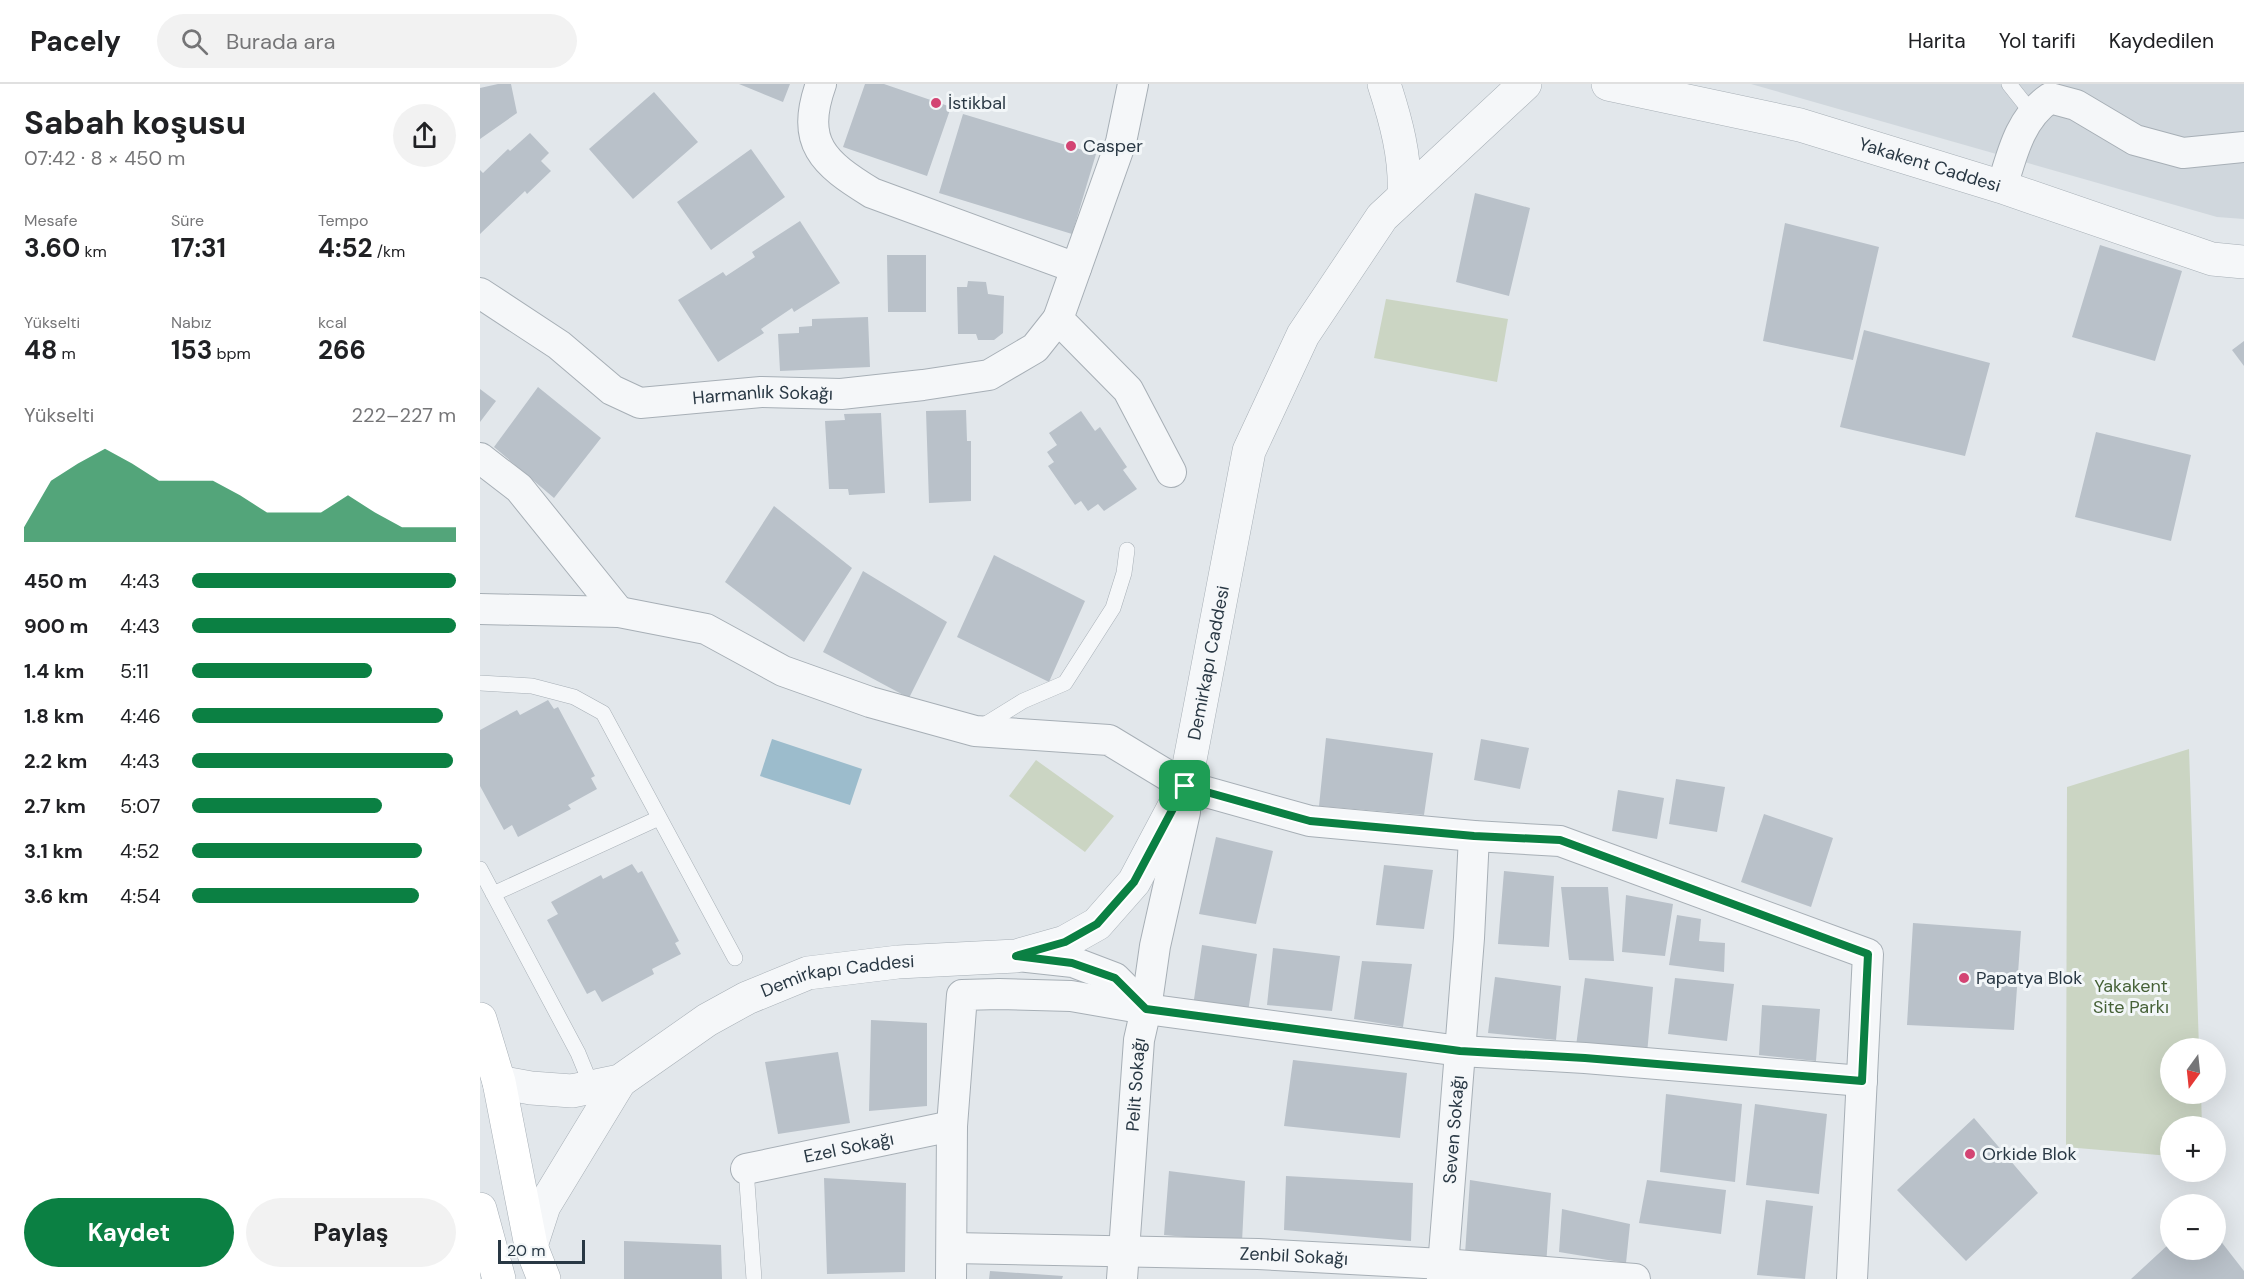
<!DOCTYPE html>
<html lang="tr">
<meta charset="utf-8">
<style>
:root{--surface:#fff;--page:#f2f2f2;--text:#202124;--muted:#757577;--line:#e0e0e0;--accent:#0b8043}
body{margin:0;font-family:"DM Sans",sans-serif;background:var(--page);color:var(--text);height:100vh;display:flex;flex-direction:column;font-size:22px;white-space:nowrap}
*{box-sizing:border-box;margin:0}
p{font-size:20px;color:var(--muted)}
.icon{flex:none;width:33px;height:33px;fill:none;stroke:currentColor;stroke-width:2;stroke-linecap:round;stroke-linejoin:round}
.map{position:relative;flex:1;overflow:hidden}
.side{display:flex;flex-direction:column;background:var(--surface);width:480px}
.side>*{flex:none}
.needle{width:39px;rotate:195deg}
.buttons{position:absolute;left:1680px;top:954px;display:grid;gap:12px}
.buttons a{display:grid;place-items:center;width:66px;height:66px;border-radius:50%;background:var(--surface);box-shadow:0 6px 24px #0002;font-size:30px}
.scale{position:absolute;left:18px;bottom:15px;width:87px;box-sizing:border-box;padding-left:6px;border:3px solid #293844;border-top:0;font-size:16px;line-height:21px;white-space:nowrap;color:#293844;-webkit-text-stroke:4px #f2f6f8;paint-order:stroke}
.pin{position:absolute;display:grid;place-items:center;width:51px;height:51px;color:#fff;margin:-26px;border-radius:12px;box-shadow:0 3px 9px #0006}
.round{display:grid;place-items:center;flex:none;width:63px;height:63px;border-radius:32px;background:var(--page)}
.head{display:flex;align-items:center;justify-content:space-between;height:102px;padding:0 24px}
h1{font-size:33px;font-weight:700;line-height:45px}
.stats{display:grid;grid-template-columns:repeat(3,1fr);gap:9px;height:102px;padding:6px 24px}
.stats div{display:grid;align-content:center}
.stats b{font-size:26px;font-weight:700}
.stats small{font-size:16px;font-weight:400}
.stats p{font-size:16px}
.chart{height:168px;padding:12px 24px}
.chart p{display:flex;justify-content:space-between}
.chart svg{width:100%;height:108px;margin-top:6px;fill:var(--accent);opacity:.7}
.action{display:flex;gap:12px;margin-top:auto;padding:12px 24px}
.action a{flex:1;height:69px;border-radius:36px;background:var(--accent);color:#fff;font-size:24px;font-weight:700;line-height:69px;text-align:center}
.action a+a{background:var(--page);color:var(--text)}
ul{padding:0 24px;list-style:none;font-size:20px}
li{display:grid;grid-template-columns:96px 72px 1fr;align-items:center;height:45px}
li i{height:15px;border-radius:8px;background:var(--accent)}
header{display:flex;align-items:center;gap:36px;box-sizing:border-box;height:84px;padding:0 30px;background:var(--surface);border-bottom:2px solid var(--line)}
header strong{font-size:28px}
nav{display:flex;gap:33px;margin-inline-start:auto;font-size:21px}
.search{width:420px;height:54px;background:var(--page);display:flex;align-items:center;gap:15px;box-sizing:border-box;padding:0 21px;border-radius:33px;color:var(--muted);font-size:22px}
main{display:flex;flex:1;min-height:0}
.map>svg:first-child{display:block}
.built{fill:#d0d7dd}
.green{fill:#cbd5c3}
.water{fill:#9cbccc}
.building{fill:#b9c1c9}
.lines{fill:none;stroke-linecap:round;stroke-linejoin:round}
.service-casing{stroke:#a7afb6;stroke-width:16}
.minor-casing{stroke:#a7afb6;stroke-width:32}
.tertiary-casing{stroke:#a7afb6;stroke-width:34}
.secondary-casing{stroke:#a7afb6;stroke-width:34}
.service{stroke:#f5f7f9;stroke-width:15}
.minor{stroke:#f5f7f9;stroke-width:30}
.tertiary{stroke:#f5f7f9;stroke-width:33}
.secondary{stroke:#fff;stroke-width:33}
.route-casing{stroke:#fff;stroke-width:12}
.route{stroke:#0b8043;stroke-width:8}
.poi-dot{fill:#d34473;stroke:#f2f6f8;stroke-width:2}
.labels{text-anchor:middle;stroke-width:6;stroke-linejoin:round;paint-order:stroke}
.poi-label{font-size:18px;fill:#293844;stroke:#f2f6f8;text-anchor:start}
.street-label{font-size:18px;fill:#293844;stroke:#f2f6f8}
.park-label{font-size:18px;fill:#456036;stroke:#f2f6f8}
</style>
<header>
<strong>Pacely</strong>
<div class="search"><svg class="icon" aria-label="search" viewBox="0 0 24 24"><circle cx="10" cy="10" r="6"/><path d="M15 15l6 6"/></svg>Burada ara</div>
<nav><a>Harita</a><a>Yol tarifi</a><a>Kaydedilen</a></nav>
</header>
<main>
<section class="side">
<div class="head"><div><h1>Sabah koşusu</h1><p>07:42 · 8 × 450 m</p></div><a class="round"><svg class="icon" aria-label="share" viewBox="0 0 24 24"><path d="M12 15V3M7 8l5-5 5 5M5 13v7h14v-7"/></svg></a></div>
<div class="stats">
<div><p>Mesafe</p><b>3.60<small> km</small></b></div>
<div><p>Süre</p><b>17:31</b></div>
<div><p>Tempo</p><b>4:52<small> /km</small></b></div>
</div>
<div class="stats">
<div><p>Yükselti</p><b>48<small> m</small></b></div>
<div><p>Nabız</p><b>153<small> bpm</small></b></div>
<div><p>kcal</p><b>266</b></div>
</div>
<div class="chart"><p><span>Yükselti</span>222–227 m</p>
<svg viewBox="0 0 160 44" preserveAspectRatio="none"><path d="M0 44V38L10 19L20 12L30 6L40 12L50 19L60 19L70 19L80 25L90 32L100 32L110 32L120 25L130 32L140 38L150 38L160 38V44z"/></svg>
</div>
<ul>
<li><b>450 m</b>4:43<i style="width:100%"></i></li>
<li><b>900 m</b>4:43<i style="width:100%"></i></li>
<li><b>1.4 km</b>5:11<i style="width:68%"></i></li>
<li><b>1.8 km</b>4:46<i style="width:95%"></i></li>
<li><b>2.2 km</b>4:43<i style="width:99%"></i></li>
<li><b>2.7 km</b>5:07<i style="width:72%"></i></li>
<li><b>3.1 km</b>4:52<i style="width:87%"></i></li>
<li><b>3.6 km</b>4:54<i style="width:86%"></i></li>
</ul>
<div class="action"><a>Kaydet</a><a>Paylaş</a></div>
</section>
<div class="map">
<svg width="1764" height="1195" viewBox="0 0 1764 1195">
<rect width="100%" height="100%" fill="#e2e7eb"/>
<path class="built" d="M1271,0H1764V135L1737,133Z"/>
<path class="green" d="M906,215L1028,235L1017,298L894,274Z
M1709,665L1719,964H1690V1010H1721L1722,1042H1690V1072L1586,1063L1587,703Z
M556,676L634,732L605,768L529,712Z"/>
<path class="water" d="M292,655L382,685L370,721L280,692Z"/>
<path class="building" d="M18,0H31L37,29L0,55V4Z
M259,0H310L303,18Z
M385,0H404L471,23L447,92L363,63Z
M174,8L218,58L153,115L109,65Z
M483,30L616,70L592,150L459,109Z
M50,49L69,69L61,77L71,87L47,110L45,107L0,150V86L3,89L28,65L30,67Z
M271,65L305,113L231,166L197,118Z
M995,109L1050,124L1029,212L976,198Z
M320,137L360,199L314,228L312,224L281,245L284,249L238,278L198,216L243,188L246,192L275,173L272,168Z
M1305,139L1399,163L1373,276L1283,257Z
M1620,161L1702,187L1675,277L1592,253Z
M407,171H446V228H408Z
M488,197L506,198L508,210L524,212L523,249L514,256H498L496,250H478L477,203H487Z
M388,233L390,283L300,287L298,250L319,249V243L332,242V235Z
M1384,246L1510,279L1485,372L1360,343Z
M1764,257V282L1752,266Z
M58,303L121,354L74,414L14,363Z
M0,305L16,317L0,338Z
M486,326L487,357H491V417L449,419L446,327Z
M601,327L615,347L620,343L647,383L643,386L657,405L624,427L618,420L608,427L601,417L595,421L568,382L574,378L567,368L577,361L569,349Z
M401,329L405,409L369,411L368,405H349L345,337L365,336L364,330Z
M1616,348L1711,371L1691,457L1595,433Z
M294,422L372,484L324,558L245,498Z
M514,471L605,517L569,598L477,553Z
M383,487L467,538L429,614L343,568Z
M68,616L74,625L78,623L115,692L111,694L117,705L88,721L91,725L38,753L32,741L24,746L0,702V646L37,626L40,631Z
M846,654L953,669L944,731L839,722Z
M1001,655L1049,664L1040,705L994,696Z
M1196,695L1245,703L1237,748L1189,740Z
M1138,706L1184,714L1177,755L1132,747Z
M1284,730L1353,754L1331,823L1261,798Z
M736,753L793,767L776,840L719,830Z
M152,780L158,789L162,787L199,857L195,859L201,870L172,885L174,890L122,918L115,906L107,910L67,836L78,830L71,818L121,791L123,795Z
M904,781L953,786L944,845L896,841Z
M1024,787L1074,792L1069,863L1018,860Z
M1081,803H1128L1134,877L1089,876Z
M1146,811L1193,820L1185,872L1142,868Z
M1197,831L1221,835L1219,857L1245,859L1244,888L1189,881Z
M1433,839L1541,847L1534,946L1427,941Z
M722,861L777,870L768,928L713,922Z
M793,864L860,872L852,927L787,921Z
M882,877L932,880L923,943L874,935Z
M1015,893L1081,902L1076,956L1008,949Z
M1105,894L1173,903L1167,970L1096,962Z
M1195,894L1254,900L1247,957L1188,950Z
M1282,921L1340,925L1336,977L1279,971Z
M391,936L447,939V1022L389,1027Z
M358,968L370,1039L298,1050L285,978Z
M813,976L927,989L920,1054L804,1042Z
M1186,1010L1262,1020L1255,1098L1180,1088Z
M1275,1020L1347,1030L1339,1110L1266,1101Z
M1494,1034L1558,1109L1486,1177L1417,1106Z
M689,1087L765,1097L762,1158L684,1151Z
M806,1092L933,1099L931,1157L804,1146Z
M344,1094L426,1099L425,1188L347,1190Z
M990,1096L1071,1109L1066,1182L985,1170Z
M1167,1096L1246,1106L1241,1150L1159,1139Z
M1286,1116L1333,1122L1325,1195L1277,1191Z
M1082,1125L1150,1140L1146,1179L1079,1168Z
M1736,1151L1764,1187V1195H1651L1690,1159V1166H1736Z
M144,1157L241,1161L242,1195H144Z
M510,1187L583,1192L582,1195H509Z"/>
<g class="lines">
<g class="service-casing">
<path id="service" d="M1529,0L1552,29
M0,599L52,602L94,613L123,629L255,874
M501,643L543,617L585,599L633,524L644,489L647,466
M0,785L98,969L112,1003
M13,810L179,734
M266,1085L274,1195"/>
</g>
<g class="minor-casing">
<g id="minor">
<path d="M341,0C320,59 343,79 392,109L596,184"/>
<path d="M653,0L641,58L578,235L648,306L691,388"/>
<path d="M1522,103C1532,70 1540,34 1570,14L1596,21L1655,56L1703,69L1764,63"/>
<path id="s1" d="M0,209L79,261L132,306L160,319L281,308L361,310L443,301L509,291L555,264L578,235"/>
<path d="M0,374L39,404L139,528"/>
<path d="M0,525L139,528L226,545L303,587L390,618L495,647L629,656L705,702L830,737L994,752L1080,757L1388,870L1372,1195"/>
<path d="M538,872L593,878L635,894L666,925"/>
<path id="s2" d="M266,1085L472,1042"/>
<path id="s3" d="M472,1164L778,1170L963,1180L1155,1195"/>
<path d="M471,1195L472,1042L482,911L519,910L591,912L666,925L980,967L1105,974L1382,997"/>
<path id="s4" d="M642,1195L659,956L666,925L675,862L705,728V705"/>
<path id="s5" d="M962,1195L989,854L994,752"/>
</g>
</g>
<g class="tertiary-casing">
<g id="tertiary">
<path d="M904,0C916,37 926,73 924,112"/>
<path id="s6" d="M1128,0L1320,41L1522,103L1732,175L1764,178"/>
<path id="s7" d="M19,998L51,1004L92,1007L140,997L227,936L267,914L328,889L418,878L536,872L585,858L617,840L654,798L705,702L769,367L823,251L902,133L1045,0"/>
<path d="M51,1162L64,1122L140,997"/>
</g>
</g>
<g class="secondary-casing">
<path id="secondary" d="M0,935L19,998L51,1162L64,1195
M0,1125L19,1195"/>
</g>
<use href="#service" class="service"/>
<use href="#minor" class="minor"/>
<use href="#tertiary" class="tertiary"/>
<use href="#secondary" class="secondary"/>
</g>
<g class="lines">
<g class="route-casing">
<path id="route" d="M705,702L830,737L994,752L1080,756L1388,870L1382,997L1105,974L980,967L666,925L635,894L592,879L536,872L585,858L617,840L654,798Z"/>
</g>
<use href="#route" class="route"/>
</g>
<g class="poi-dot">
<circle cx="456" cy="19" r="6"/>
<circle cx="591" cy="62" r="6"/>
<circle cx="1484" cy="894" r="6"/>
<circle cx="1490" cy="1070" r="6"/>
</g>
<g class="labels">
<g class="poi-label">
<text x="468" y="25">İstikbal</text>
<text x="603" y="68">Casper</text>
<text x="1496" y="900">Papatya Blok</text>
<text x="1502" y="1076">Orkide Blok</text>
</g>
<g class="street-label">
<text dy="6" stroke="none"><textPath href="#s6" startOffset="332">Yakakent Caddesi</textPath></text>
<text dy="6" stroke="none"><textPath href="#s1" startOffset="318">Harmanlık Sokağı</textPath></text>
<text dy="6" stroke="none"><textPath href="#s7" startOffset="927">Demirkapı Caddesi</textPath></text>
<text dy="6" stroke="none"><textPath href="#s7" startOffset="369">Demirkapı Caddesi</textPath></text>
<text dy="6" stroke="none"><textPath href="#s4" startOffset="195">Pelit Sokağı</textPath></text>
<text dy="6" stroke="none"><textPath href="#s5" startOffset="150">Seven Sokağı</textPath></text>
<text dy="6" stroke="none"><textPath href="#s2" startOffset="105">Ezel Sokağı</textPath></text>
<text dy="6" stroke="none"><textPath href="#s3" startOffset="342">Zenbil Sokağı</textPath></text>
</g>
<g class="park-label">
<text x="1651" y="908">Yakakent<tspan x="1651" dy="21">Site Parkı</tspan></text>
</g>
</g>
</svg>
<div class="buttons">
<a><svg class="needle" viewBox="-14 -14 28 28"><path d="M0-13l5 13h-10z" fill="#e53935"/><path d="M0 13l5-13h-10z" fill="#757577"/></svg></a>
<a>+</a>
<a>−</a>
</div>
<div class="scale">20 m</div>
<div class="pin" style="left:705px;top:702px;background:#1e9e55"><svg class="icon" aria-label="arrive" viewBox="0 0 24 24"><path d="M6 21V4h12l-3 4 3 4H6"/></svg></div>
</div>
</main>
